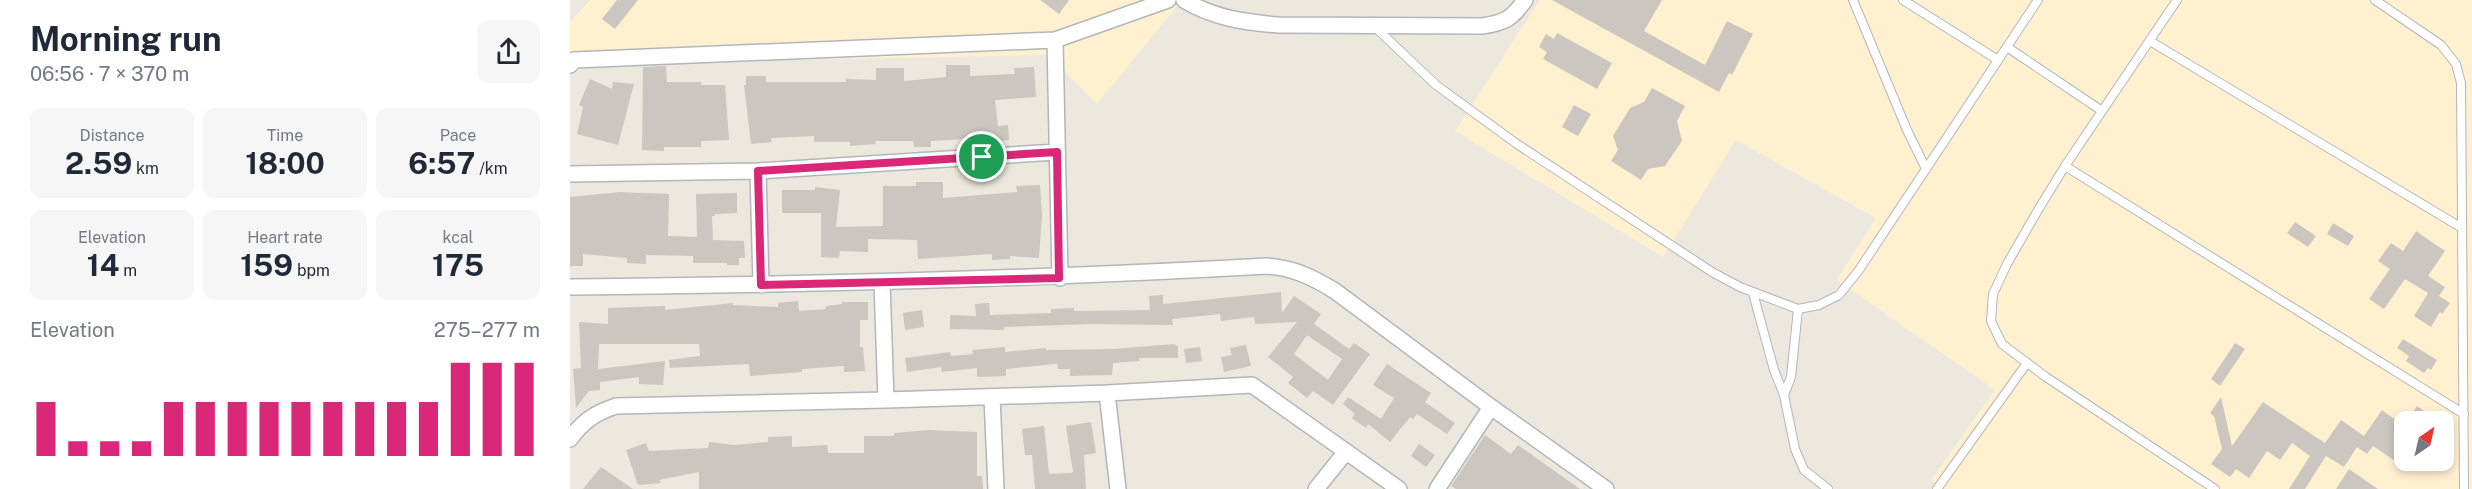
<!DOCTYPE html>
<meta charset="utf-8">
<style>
:root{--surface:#fff;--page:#f6f6f7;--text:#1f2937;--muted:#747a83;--accent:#db2777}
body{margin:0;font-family:"Public Sans",sans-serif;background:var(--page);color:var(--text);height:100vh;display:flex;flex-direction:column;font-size:22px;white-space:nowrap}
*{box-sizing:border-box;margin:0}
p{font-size:20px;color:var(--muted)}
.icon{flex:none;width:33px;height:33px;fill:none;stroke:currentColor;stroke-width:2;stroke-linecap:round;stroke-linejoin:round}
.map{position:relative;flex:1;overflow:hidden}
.details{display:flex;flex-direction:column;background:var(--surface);width:570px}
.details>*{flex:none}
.needle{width:39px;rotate:34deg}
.buttons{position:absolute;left:1824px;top:411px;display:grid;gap:12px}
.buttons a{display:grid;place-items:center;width:60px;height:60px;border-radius:12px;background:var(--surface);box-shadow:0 3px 9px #0003;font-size:30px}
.pin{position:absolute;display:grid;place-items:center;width:51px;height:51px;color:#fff;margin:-26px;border:3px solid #fff;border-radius:50%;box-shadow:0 2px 6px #0007}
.round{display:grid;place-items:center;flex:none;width:63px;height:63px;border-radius:12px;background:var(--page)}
.summary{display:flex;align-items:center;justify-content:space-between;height:102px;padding:0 30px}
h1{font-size:33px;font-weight:700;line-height:45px}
.figures{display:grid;grid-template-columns:repeat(3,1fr);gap:9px;height:102px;padding:6px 30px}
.figures div{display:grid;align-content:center;border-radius:12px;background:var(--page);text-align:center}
.figures b{font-size:30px;font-weight:700}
.figures small{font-size:16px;font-weight:400}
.figures p{font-size:16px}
.chart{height:168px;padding:12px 30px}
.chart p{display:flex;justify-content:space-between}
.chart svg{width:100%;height:108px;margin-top:6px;stroke:var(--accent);stroke-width:6}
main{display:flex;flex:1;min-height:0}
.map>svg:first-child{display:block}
.commercial{fill:#fff1d0;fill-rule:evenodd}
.building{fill:#cbc6c0;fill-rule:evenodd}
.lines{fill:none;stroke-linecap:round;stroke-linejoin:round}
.service-casing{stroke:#b2b6ba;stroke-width:10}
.minor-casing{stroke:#b2b6ba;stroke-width:18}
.service{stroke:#fff;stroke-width:8}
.minor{stroke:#fff;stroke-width:15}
.route-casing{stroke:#fff;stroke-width:12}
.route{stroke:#db2777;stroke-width:8}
</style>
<main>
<section class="details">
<div class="summary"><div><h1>Morning run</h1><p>06:56 · 7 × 370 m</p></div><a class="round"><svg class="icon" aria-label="share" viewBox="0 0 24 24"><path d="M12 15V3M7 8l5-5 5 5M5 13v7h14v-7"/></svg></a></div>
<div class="figures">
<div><p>Distance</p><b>2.59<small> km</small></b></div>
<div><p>Time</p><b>18:00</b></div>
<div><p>Pace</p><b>6:57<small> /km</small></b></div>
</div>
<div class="figures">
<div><p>Elevation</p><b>14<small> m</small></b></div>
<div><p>Heart rate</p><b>159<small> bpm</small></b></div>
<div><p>kcal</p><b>175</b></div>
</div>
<div class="chart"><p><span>Elevation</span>275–277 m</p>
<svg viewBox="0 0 160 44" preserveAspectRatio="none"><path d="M5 44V22M15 44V38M25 44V38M35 44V38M45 44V22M55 44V22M65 44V22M75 44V22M85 44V22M95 44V22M105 44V22M115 44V22M125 44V22M135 44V6M145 44V6M155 44V6"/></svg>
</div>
</section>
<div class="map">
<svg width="1902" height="489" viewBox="0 0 1902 489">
<rect width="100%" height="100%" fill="#ece8de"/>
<path class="commercial" d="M20,0H612L527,104L478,55L6,64L0,51V22Z
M970,0H1902V489H1375L1361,480L1425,390L1267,280L1306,218L1166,140L1093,257L885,131ZM1834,422H1874V460H1834Z"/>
<path class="building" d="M47,0H68L45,29L32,19Z
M470,0H499L489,14Z
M982,0H1092L1074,31L1135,65L1157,21L1183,34L1162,75L1159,73L1149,92Z
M987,33L1042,63L1027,89L973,59L977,52L969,47L976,34L984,39Z
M376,65H400V76L445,74L444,68L464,67L466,97L425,100L428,126L438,125L439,140L415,143V138L361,141V147H344L343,141H305L306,144L280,146V142H244V136L201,138L202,142L181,144L174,85H176V76H196V82H276V79L306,80V68H334V81L376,77Z
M96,66L97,82H131V85H155L159,140L131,141V147H94V151L72,150L73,67Z
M20,79L42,89L43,82L64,84L48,145L7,134L13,107L9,105Z
M1082,88L1115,106L1107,121L1112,141L1095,166L1078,169L1071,180L1041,161L1048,150L1043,136L1060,108L1074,102Z
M1004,105L1021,114L1008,136L992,127Z
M346,182H373V198L447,192L446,186L470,185L472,215L469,258L440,256V259L422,260V254L348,259L347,240L298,239V252L270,251L269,258L251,257V213H212V190H245V187L270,190L266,227L313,226V186H346Z
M50,192L99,194L98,236L127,237L126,194L167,193V213L145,214V216H142L143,240L174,241L175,258H169V265H157V263H123V256L76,255V264L57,263V258L13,254V266H0V197Z
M1725,222L1746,236L1738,247L1717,233Z
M1763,223L1784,236L1778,246L1757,234Z
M1846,231L1875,251L1858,276L1875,287L1869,296L1880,303L1872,314L1870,312L1861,327L1844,316L1858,293L1835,279L1814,309L1799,299L1820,269L1808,261L1821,243L1833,251Z
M711,292L712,313L724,296L751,314L744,324L779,349L784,343L800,354L763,405L743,391L737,398L718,383L723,377L698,357L727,322L685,324L684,317L651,321L650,314L602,319L603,325L522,324L434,327V330L380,329V315L406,316L405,304L419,303L420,315L481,313V309L504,308V311L580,310L579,296L593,295V304ZM737,335L772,359L758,380L724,354Z
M228,301L229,311L256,309V306L272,304V302H298V320H290V347H293L295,371L274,372V366L232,369V372L180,376L179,364L100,368L99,360L130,356L129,344H29L28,369L95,361L93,385L69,384V377L30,382V390L19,391L6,408L3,369L11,368L9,322L38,324V308L95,306V310L163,303V305L208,307V303Z
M352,310L354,327L335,330L333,313Z
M1833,339L1867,360L1861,370L1858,368L1854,373L1836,361L1839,356L1827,348Z
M1665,343L1675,349L1650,386L1641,379Z
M604,344L608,346V358H569L570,361L543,363L542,375L500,376V369H488L487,364H484L436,369V376L407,377V368L372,372L371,367L337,372L335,358L380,352L381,356L403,354L402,350L435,347V352L476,348V350L543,349Z
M676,345L681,366L654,372L651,357L662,355L660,348Z
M630,347L632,361L616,363L614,349Z
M817,364L861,393L855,402L885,423L877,434L847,414L843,419L840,417L820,442L798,424L796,428L782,418L785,414L773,404L778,397L811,419L824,398L803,385Z
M1651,397L1662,446L1693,402L1755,443L1771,420L1794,436L1812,410L1834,426V467L1803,446L1797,454L1787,447L1774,467L1756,456L1735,489H1719L1740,456L1722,443L1710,460L1697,451L1679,478L1666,469L1660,477L1641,464L1652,449L1644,416L1640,413Z
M1847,406L1869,422H1837Z
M521,422L526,453L514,455L516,489H465L462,455H455L452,429L474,426L479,474L501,473L503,472L496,426Z
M359,430L407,432V476H412L413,489H129V472L89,480L91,483L68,485L56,450L76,443L79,451L138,448L139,442L165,445L198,442V437L222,436V447L257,445L258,453H294V436H324V433Z
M915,435L941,454L948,445L1010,489H886L881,486Z
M849,444L865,455L856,467L841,456Z
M31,467L63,489H13Z
M1779,469L1808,489H1766Z"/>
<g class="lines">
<g class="service-casing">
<path id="service" d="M1283,0L1337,130L1356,169
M1333,0L1428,60
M1607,0L1495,166L1468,210L1437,264L1423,294L1421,321L1432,344L1476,377L1645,489
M1805,0L1871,45L1886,64L1891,83L1894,489
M805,27L866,85L947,144L1142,272L1170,287L1228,309L1249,305L1269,295L1289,270L1468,0
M1580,41L1892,228
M1437,47L1532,111
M1495,166L1894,414
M1183,293L1204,370L1214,395L1225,449L1234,470L1258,489
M1214,395L1221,377L1228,309
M1367,489L1457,363"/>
</g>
<g class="minor-casing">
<path id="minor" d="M614,0C644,18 673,22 708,25L912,26C934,23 942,19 955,0
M485,40L490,278
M0,65L4,60L485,40L598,0
M188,171L191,285
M0,174L188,171L487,152
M312,282L316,400
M0,287C233,285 465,279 697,266C724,268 742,277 765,291L921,407L1036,489
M537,393L548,489
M422,397L426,489
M0,439C13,421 25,413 46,406L316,400L537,393L682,385L829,489
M746,489L775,453
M867,489L921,407"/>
</g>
<use href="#service" class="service"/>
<use href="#minor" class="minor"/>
</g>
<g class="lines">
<g class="route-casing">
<path id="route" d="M487,152L489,278L191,285L188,171Z"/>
</g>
<use href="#route" class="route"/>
</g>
</svg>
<div class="buttons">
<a><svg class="needle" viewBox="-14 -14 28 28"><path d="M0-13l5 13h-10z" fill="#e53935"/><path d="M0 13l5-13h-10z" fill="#747a83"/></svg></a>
</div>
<div class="pin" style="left:412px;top:157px;background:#1e9e55"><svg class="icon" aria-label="arrive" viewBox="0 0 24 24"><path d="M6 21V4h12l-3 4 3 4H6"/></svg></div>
</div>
</main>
